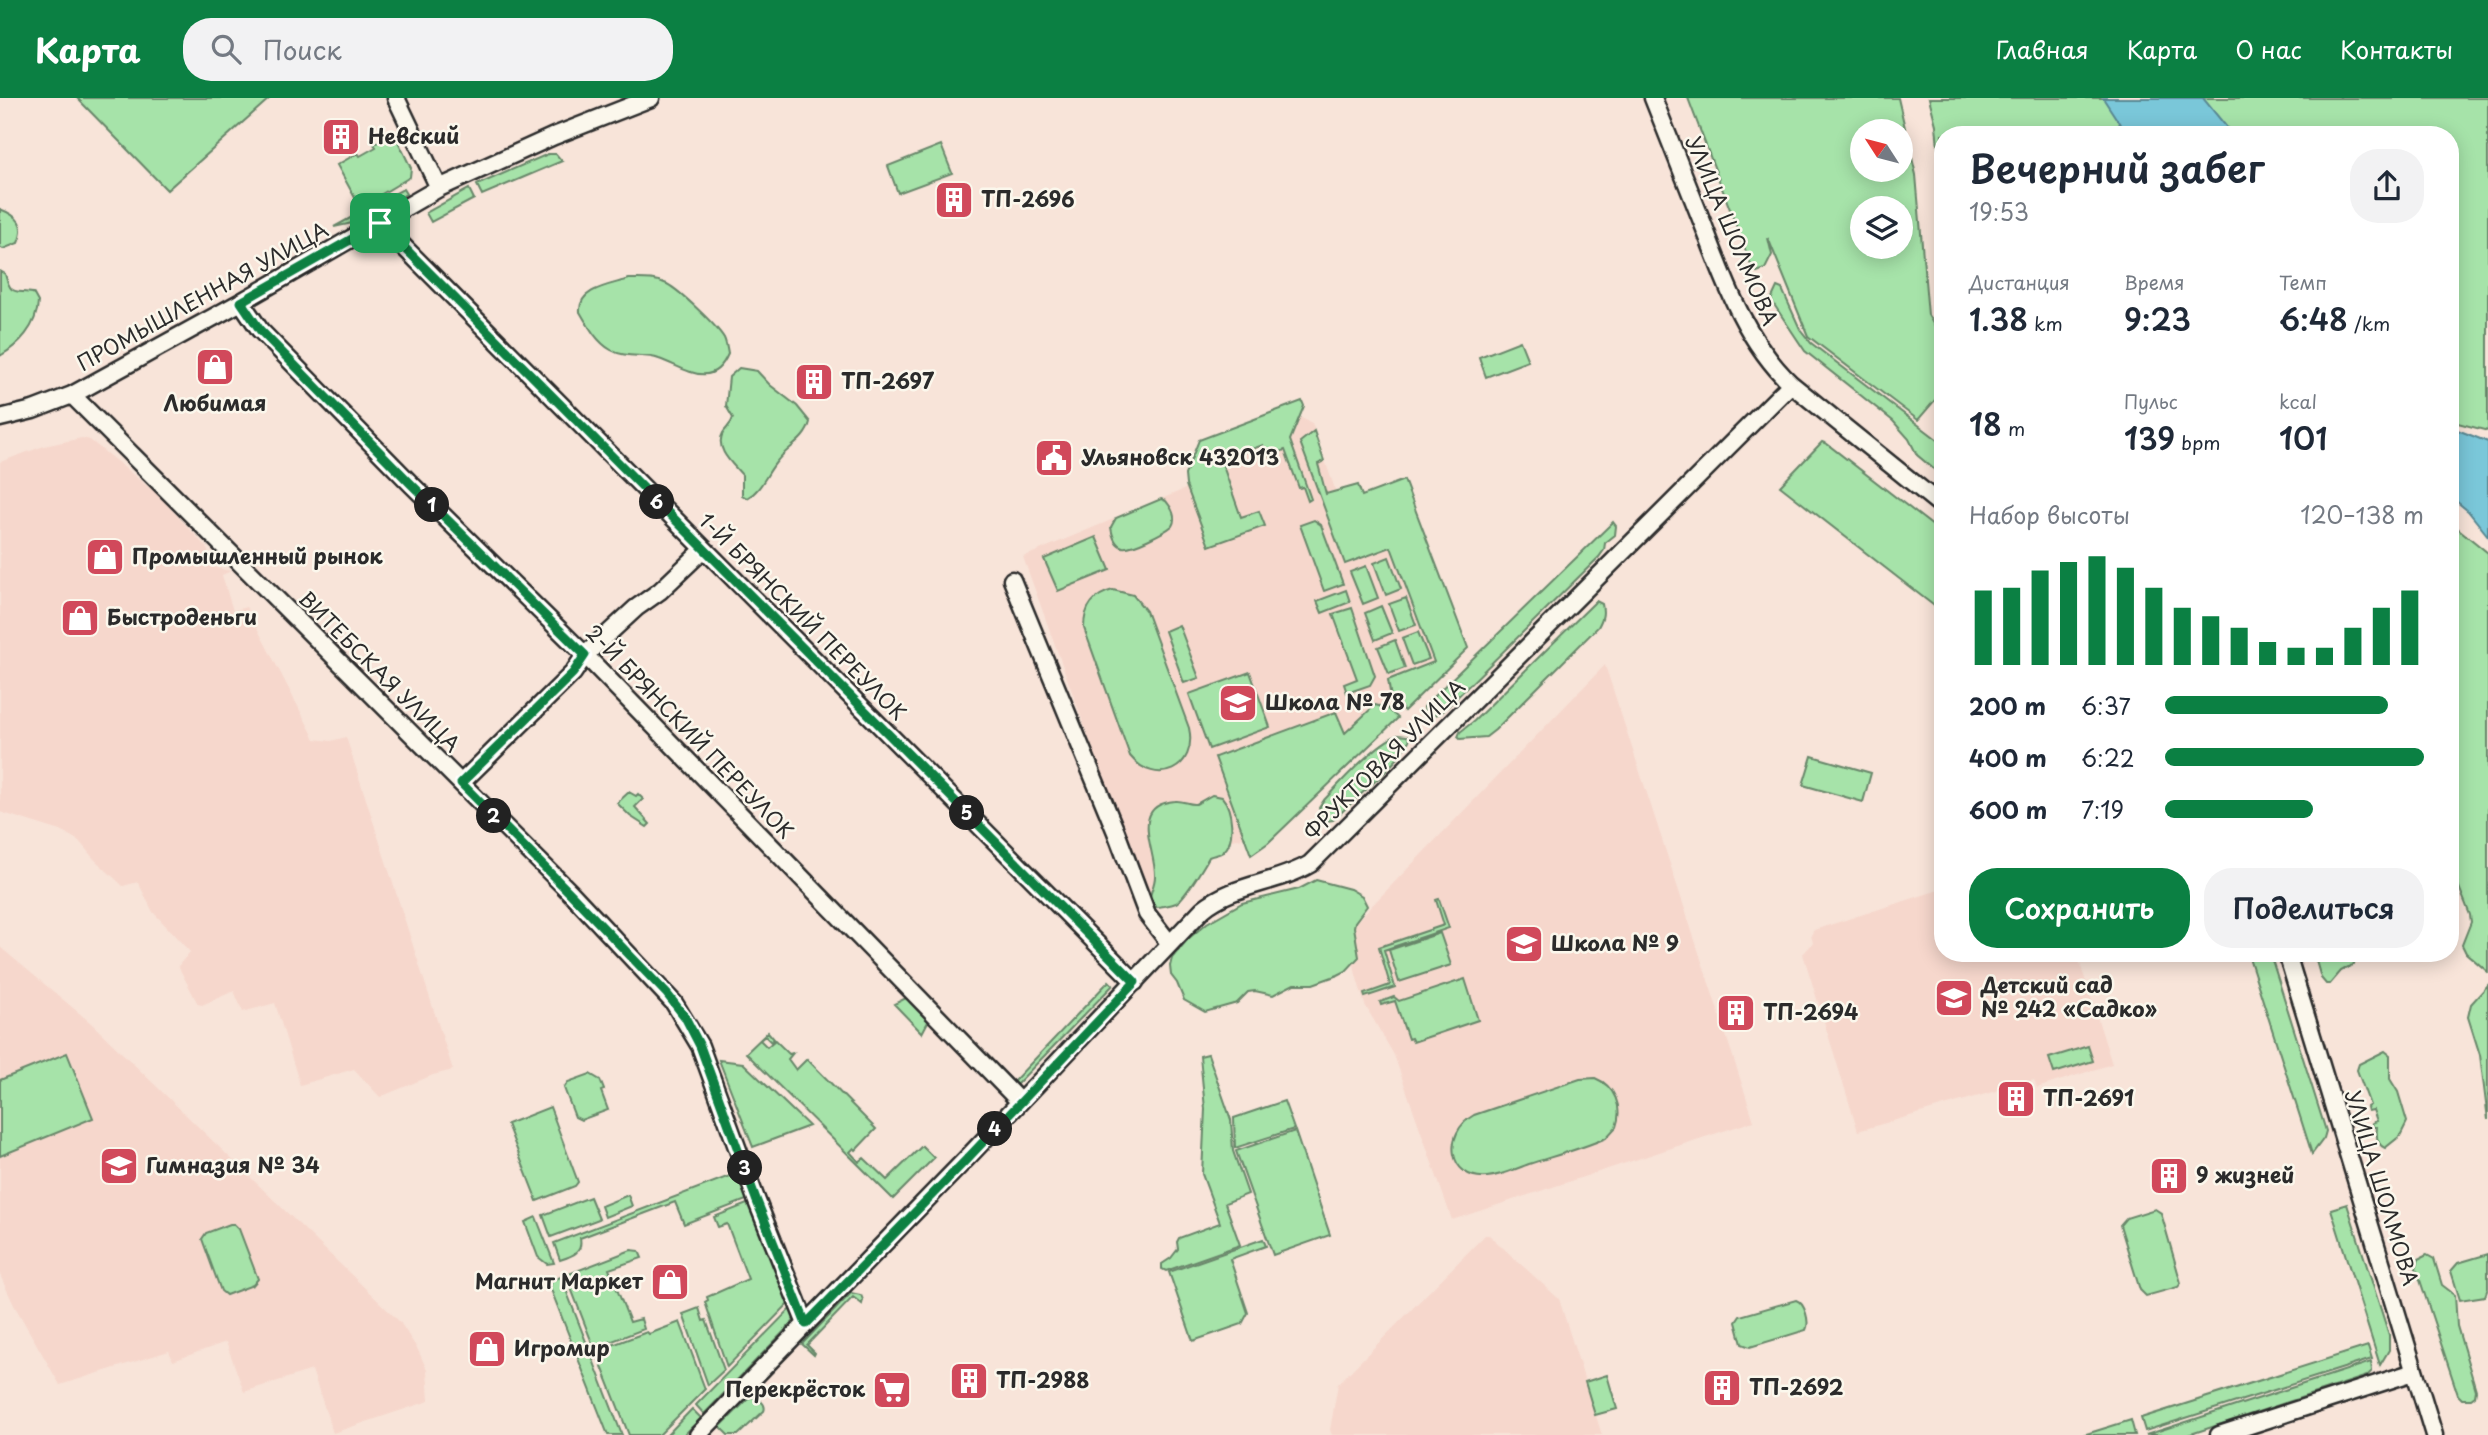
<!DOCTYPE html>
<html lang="ru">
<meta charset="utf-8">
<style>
:root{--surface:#fff;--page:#f2f2f3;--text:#1f2937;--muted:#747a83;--accent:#0b8043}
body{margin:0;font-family:"Playpen Sans",sans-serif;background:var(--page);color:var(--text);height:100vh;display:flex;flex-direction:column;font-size:26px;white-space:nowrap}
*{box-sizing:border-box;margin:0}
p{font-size:23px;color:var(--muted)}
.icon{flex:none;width:38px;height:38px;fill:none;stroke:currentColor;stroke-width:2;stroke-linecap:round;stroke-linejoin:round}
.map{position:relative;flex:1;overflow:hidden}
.drawer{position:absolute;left:1934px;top:28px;width:525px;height:836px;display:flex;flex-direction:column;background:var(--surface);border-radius:28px;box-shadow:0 4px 18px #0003}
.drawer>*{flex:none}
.needle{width:46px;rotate:306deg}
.tools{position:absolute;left:1850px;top:21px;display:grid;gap:14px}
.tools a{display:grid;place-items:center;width:63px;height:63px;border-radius:50%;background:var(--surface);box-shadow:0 4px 18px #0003;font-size:35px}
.pin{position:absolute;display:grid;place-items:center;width:60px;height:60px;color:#fff;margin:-30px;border-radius:14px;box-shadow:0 4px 10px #0006}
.km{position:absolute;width:35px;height:35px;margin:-18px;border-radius:50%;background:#222;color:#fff;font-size:19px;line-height:35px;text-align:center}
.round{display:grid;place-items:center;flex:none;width:74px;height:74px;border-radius:28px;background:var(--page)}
.head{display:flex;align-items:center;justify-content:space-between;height:119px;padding:0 35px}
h1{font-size:38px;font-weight:600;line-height:52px}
.metrics{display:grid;grid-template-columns:repeat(3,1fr);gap:10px;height:119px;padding:7px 35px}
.metrics div{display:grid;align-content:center}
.metrics b{font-size:30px;font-weight:600}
.metrics small{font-size:19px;font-weight:400}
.metrics p{font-size:19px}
.chart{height:196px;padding:14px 35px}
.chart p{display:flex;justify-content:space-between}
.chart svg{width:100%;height:126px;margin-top:7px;stroke:var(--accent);stroke-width:6}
.action{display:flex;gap:14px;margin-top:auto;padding:14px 35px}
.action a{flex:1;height:80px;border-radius:28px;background:var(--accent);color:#fff;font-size:28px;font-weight:600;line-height:80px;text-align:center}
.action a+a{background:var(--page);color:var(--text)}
ul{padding:0 35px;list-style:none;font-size:23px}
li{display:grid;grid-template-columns:112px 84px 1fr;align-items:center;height:52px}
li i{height:18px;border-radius:9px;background:var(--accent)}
header{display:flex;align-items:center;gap:42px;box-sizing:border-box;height:98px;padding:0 35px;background:var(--accent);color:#fff}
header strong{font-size:33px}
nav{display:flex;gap:38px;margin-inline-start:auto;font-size:24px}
.search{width:490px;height:63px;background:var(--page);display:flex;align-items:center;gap:18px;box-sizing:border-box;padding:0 24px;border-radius:28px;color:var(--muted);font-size:26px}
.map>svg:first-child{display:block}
.built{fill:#f6d7cc}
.green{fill:#a6e3a9;stroke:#68876a;stroke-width:2;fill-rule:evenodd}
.water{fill:#7ac7d9;stroke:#5a8993;stroke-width:2}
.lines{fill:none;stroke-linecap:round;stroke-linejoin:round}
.minor-casing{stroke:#2b2b2b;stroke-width:21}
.minor{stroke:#fbf7ec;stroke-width:16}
.route-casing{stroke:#fff;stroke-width:14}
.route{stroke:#0b8043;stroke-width:9}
.labels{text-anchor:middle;stroke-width:5;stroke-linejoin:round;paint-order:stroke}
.poi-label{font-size:21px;font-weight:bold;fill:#2b2b2b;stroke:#fbf7ec;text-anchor:start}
.street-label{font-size:21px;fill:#2b2b2b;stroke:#fbf7ec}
</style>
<header>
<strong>Карта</strong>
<div class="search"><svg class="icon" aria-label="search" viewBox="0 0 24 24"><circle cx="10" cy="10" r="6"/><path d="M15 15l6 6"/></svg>Поиск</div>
<nav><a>Главная</a><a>Карта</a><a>О нас</a><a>Контакты</a></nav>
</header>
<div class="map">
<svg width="2488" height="1337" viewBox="0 0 2488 1337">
<rect width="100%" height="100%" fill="#f8e4d9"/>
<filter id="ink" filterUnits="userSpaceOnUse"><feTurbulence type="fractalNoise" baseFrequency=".0143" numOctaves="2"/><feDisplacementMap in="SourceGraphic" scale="14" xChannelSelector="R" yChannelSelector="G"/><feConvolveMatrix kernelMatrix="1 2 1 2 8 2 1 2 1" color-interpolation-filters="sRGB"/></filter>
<g filter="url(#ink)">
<path class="built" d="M1297,318L1312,325L1336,394L1353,388L1358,402L1378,394L1441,563L1272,732L1260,737L1232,742L1208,757L1151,811L1023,459L1185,391L1196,361Z
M82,340L90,342L157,396L207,450L212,469L231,473L222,477L233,513L246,509L315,641L331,643L346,639L453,972L433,977L380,999L354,971L300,987L275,905L243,914L234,893L202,907L198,906L178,868L190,854L153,814L138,784L123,788L94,761L79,743L64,734L0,714V364L44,348Z
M1605,567L1754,1023L1452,1122L1394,957L1365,907L1356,877L1352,856V836L1356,824Z
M1942,791V856H2077L2112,966L2037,990L2034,982L1858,1033L1803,856L1813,845L1811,837L1814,832Z
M0,849L91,925L400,1224L418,1252L427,1272L429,1303L333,1335L312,1272L244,1294L226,1244L173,1263L169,1253L60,1287L14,1207L0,1177Z
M1485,1137H1489L1559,1201L1602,1337H1332L1330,1332L1338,1286Z"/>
<path class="green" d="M77,0H270L167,92Z
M1688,0H1898L1916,77L1928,217L1942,241V294L1918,322L1808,238L1768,140L1772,157L1765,171L1757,174L1751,167ZM1862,33H1900V72H1862ZM1862,110H1900V149H1862Z
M1929,0H2112L2134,37H1942V95L1936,27Z
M2196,0H2488V333L2450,323V37H2227Z
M394,35L411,70L410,79L360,109L337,67L358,55L360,58L376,49L374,46Z
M941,47L952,75L898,95L888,68Z
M548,56H556L562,63L482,97L477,87Z
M403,91L406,96L357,124L334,129Z
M469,91L474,101L431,124L426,115Z
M0,111C18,118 26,126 18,145L3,151L0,149Z
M0,173L5,176C11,198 14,192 33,195L38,204C37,228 19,247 0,258Z
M629,181C643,181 655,180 667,186C679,192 717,228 724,240C726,244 727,250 728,256C712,293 685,270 659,261C644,255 626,261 611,252C597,244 588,228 580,214C578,190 612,187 629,181Z
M1777,189L1782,191L1800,231L1811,245L1942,345V378L1917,357L1909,341L1893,323L1805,253L1771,202Z
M1520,243L1528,263L1486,279L1479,259Z
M739,270L757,273L770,287L797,308L810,324C806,342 788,349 778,362C767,374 762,392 747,400L742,397V377C734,367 714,351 723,335C727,329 731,327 733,320L726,308L729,279Z
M1302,303L1304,308L1290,342L1311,401L1308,403L1303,389L1299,390L1285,352L1267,358L1263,347L1221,362L1241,419L1259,413L1265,428L1209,448L1186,387L1185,377L1199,342Z
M1314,333L1324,363L1318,366L1326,396L1358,387L1362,398L1404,382L1468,550L1404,613L1391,600L1388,582L1434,564L1391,449L1345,466L1300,344Z
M1822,344L1827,346L1942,435V514L1780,388Z
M1161,401L1166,403C1172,410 1177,420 1172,428C1165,434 1132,451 1123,449C1115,447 1112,436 1111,429L1116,420Z
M1314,422L1321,427L1343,486L1324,493L1300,427Z
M1613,424L1616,428L1615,437L1605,445L1604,452L1599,459L1441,615L1432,618L1425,615L1424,609L1427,605Z
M2450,424L2488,455V874L2466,855L2462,847L2471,824L2470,817L2450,766Z
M1096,439L1110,472L1058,493L1044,461Z
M1389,459L1401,491L1386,497L1374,465Z
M1366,468L1378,500L1363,506L1350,474Z
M1113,492L1133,497L1146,513L1189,630C1198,671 1156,690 1130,658L1084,530C1084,509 1093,497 1113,492Z
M1346,492L1350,504L1322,515L1317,503Z
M1406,500L1416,527L1399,533L1389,506Z
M1596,503L1602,506C1604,515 1603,520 1598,529L1495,632L1486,639L1460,641L1458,639L1460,634L1474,623Z
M1381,508L1392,535L1375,542L1365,515Z
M1352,510L1375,578L1370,587L1347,595L1344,586L1357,581L1333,516Z
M1179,527L1199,580L1184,585L1165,533Z
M1418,534L1429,561L1412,567L1402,540Z
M1395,542L1405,570L1389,576L1378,549Z
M1250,574L1270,629L1209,651L1189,596Z
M1375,607L1387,610L1398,620L1268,745L1251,757L1215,659L1336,614L1345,635Z
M1398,637L1407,638L1410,641L1398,660L1384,675L1333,722L1326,723L1322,720L1319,710L1324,702C1340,685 1376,645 1398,637Z
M1812,658L1871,675L1863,704L1803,687Z
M629,694L636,698L638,696L643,701L635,709L650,726L647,729L630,718L617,705Z
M1212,697L1222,699C1232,710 1236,742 1224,753C1220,757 1213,757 1209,759C1204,768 1184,801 1176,805C1171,807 1160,809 1155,809L1150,799C1151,792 1155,786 1155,778C1156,752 1128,707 1175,703C1183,702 1189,707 1196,706Z
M1316,782L1350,791L1362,798L1367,808L1355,824L1354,829L1359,859L1346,873L1338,877L1313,886H1294L1273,897L1255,893L1248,894L1237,905L1205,914L1184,902L1177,885L1171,877L1170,868L1172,860L1188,841L1207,825L1242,805L1299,791Z
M1439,801L1449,830L1384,852L1395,889L1365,899L1364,896L1390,887L1379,849L1444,827L1436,802Z
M1440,835L1451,867L1399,884L1389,852Z
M2248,856H2268L2273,865L2326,1033L2324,1040L2312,1056Z
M2314,856H2357L2354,866L2341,873L2330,886H2326L2321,880Z
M1465,881L1478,922L1413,944L1411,940L1408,941L1395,903L1381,907L1380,904L1394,899L1399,903Z
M1109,883L1113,887L1016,987L1013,984Z
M2488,887V1022L2480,957L2468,919L2471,906Z
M908,899L929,922L922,935L894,906Z
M768,934L774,941L771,944L765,938L760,942L767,949L775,942L789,956L793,955L788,961L796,972L807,961L876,1031L856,1052L854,1050L850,1054L859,1064L864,1060L887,1082L922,1048L934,1060L893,1101L746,955Z
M2088,948L2093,963L2054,975L2049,960Z
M2385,953L2390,957V981L2398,994L2407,1024L2400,1038L2385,1050C2377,1047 2376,1037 2377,1029H2373L2372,1025L2377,1023L2373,1012L2368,1013L2367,1009L2370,1007L2357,972L2359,966Z
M67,955L93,1020L0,1058V982Z
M1208,956L1231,1022L1233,1053L1248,1096L1225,1105L1240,1147L1166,1173L1162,1171V1166L1171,1160L1178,1151L1177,1144L1179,1140L1220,1125L1202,1076L1205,1011L1200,958Z
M719,962L743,965L809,1028L753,1049Z
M590,976L600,982L604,992L601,993L608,1012L581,1022L575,1019L564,990L568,984Z
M1595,980C1615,988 1623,1009 1616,1029L1606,1040C1581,1051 1554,1058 1529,1066C1515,1071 1501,1078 1487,1079C1448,1082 1442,1035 1474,1017L1580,981Z
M1284,1003L1294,1031L1235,1050L1234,1020Z
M550,1009L578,1084L575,1088L537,1103L507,1026Z
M1295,1033L1330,1137L1273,1157L1236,1053Z
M740,1074L749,1101L684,1126L675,1104L580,1140C583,1155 572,1158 560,1162L554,1145Z
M628,1097L632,1108L605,1119L601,1108Z
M590,1099L599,1121L551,1139L543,1117Z
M752,1104L791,1203L727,1269L705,1204L708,1202L707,1199L748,1181L727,1126L718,1129L714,1119Z
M2347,1106L2389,1237V1252L2380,1267L2331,1111Z
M2155,1111L2161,1115L2181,1185L2178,1189L2146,1198L2140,1192L2120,1127L2126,1120Z
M536,1119L554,1165L547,1166L538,1159L525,1124Z
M230,1126H234L239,1131L258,1181L253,1187L226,1197L221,1193L202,1141L206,1135Z
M1263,1141L1266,1148L1230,1161L1248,1215L1242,1226L1193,1243L1169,1174Z
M631,1152L639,1153L642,1160L609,1171L630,1224L641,1221L644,1231L594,1250L566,1177Z
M2488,1156V1190L2485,1198L2460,1202L2451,1173L2458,1165Z
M2427,1157L2434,1161L2442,1187L2455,1197L2457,1228L2476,1292L2475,1298L2471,1301H2462L2458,1297L2416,1170L2419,1161Z
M561,1179L622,1337H608L550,1189L552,1182Z
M851,1195L861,1197L863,1202L862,1206L853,1199L807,1247L815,1255L814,1257L802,1246Z
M1796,1202C1805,1205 1810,1224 1806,1232L1750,1249L1742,1246L1736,1224L1740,1218Z
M793,1208L795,1220L793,1224L704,1316L696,1307Z
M699,1210L703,1223L706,1222L724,1272L708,1287L683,1216Z
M680,1224L705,1291L659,1337H629L596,1253L647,1234L649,1236Z
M2368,1248L2372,1261L2145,1333L2141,1320Z
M2371,1264L2372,1273L2367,1278L2188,1337H2146Z
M1607,1277L1617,1311L1595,1317L1585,1284Z
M750,1299C758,1299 767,1306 764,1313L738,1337H728L720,1329Z
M692,1311L701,1320L684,1337H667Z
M2131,1322L2135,1337H2083Z"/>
<path class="water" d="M2103,0H2203L2233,37H2127Z
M2450,329L2488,344V438L2468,413L2450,398Z"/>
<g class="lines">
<g class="minor-casing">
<path id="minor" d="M396,0L439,90
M1653,0C1670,42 1686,84 1703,126C1725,184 1745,242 1791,286L1942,408
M380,125L1135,884
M241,204L260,232L411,386L585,557L1020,1004
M72,297L571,795L674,905L700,948L756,1101L806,1226
M0,320L33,312L72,297L241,204L439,90L554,38L651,0
M1012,482L1116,734L1147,816L1170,846
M461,685L573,575L585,557L636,510L660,493L704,451
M2287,856L2434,1337
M698,1337L966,1061L1203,811C1233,786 1276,786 1310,766L1791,286
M2219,1337L2414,1274"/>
</g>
<use href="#minor" class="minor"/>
</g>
</g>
<g class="lines" filter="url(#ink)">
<g class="route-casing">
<path id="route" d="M380,125L1135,884L966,1062L806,1226L756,1101L700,948L685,919L667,896L570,795L461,685L573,575L585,557L411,386L260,232L241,204Z"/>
</g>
<use href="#route" class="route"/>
</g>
<defs>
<g id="building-square" transform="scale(2.0125)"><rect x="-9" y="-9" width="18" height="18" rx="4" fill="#d1495b" stroke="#fbf7ec"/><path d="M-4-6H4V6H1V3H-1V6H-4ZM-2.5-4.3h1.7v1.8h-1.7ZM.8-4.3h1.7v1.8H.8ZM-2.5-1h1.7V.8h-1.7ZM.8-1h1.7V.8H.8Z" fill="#fff"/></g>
<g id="shop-square" transform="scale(2.0125)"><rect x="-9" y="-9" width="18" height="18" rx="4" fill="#d1495b" stroke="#fbf7ec"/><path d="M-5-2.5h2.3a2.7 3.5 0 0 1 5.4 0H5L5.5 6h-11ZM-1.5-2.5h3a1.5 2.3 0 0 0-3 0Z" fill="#fff"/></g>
<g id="civic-square" transform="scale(2.0125)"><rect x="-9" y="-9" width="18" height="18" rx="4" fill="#d1495b" stroke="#fbf7ec"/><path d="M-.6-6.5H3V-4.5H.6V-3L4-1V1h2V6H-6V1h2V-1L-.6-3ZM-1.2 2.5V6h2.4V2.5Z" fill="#fff"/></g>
<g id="school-square" transform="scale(2.0125)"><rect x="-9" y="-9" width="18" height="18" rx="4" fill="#d1495b" stroke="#fbf7ec"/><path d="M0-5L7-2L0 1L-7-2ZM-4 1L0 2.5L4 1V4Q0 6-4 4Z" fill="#fff"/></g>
<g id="supermarket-square" transform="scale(2.0125)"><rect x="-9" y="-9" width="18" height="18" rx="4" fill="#d1495b" stroke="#fbf7ec"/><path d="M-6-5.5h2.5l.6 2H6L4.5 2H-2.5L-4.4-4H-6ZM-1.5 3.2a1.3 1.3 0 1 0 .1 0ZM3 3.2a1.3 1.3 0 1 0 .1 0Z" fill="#fff"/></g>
</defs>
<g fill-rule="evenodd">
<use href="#building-square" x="341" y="39"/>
<use href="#building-square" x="954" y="102"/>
<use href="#shop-square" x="215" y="269"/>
<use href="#building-square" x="814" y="284"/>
<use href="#civic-square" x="1054" y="360"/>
<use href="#shop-square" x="105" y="459"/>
<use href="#shop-square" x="80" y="520"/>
<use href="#school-square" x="1238" y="605"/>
<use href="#school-square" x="1524" y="846"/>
<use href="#school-square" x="1954" y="900"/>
<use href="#building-square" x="1736" y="915"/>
<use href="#building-square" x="2016" y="1001"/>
<use href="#school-square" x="119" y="1068"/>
<use href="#building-square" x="2169" y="1078"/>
<use href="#shop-square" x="670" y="1184"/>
<use href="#shop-square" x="487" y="1251"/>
<use href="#building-square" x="969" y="1283"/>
<use href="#building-square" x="1722" y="1290"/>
<use href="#supermarket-square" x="892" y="1292"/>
</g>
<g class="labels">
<g class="poi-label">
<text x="368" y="46">Невский</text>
<text x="981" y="109">ТП-2696</text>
<text x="841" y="291">ТП-2697</text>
<text x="215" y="313" text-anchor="middle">Любимая</text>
<text x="1081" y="367">Ульяновск 432013</text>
<text x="132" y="466">Промышленный рынок</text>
<text x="107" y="527">Быстроденьги</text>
<text x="1265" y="612">Школа № 78</text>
<text x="1551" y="853">Школа № 9</text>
<text x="1981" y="895">Детский сад<tspan x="1981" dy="24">№ 242 «Садко»</tspan></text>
<text x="1763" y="922">ТП-2694</text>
<text x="2043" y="1008">ТП-2691</text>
<text x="146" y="1075">Гимназия № 34</text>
<text x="2196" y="1085">9 жизней</text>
<text x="643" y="1191" text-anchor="end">Магнит Маркет</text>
<text x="514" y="1258">Игромир</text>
<text x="996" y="1290">ТП-2988</text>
<text x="1749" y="1297">ТП-2692</text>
<text x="865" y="1299" text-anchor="end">Перекрёсток</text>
</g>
<g class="street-label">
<text transform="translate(1731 133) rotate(67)" y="7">УЛИЦА ШОЛМОВА</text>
<text transform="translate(203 199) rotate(-29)" y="7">ПРОМЫШЛЕННАЯ УЛИЦА</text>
<text transform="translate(802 519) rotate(45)" y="7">1-Й БРЯНСКИЙ ПЕРЕУЛОК</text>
<text transform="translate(379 574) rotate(45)" y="7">ВИТЕБСКАЯ УЛИЦА</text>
<text transform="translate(689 634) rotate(46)" y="7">2-Й БРЯНСКИЙ ПЕРЕУЛОК</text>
<text transform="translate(1385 662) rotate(-45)" y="7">ФРУКТОВАЯ УЛИЦА</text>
<text transform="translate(2381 1090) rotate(73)" y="7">УЛИЦА ШОЛМОВА</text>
</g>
</g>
</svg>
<div class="tools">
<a><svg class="needle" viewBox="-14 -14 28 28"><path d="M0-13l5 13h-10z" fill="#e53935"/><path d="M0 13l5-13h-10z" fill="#747a83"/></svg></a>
<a><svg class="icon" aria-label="layers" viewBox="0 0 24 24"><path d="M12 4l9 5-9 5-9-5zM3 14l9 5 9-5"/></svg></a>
</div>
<div class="pin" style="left:380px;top:125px;background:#1e9e55"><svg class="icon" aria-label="arrive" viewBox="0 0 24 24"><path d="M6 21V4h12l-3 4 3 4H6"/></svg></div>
<b class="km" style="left:432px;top:407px">1</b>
<b class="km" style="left:494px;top:718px">2</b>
<b class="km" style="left:745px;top:1070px">3</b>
<b class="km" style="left:995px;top:1031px">4</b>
<b class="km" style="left:967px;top:715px">5</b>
<b class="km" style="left:657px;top:404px">6</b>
<section class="drawer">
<div class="head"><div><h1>Вечерний забег</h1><p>19:53</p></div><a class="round"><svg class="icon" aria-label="share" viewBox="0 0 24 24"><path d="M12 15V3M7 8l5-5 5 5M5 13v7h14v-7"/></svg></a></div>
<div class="metrics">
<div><p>Дистанция</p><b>1.38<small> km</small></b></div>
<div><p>Время</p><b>9:23</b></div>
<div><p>Темп</p><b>6:48<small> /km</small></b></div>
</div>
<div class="metrics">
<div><b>18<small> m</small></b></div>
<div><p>Пульс</p><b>139<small> bpm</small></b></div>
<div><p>kcal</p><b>101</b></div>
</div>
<div class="chart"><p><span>Набор высоты</span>120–138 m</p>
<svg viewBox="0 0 160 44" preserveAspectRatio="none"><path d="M5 44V18M15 44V17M25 44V11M35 44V8M45 44V6M55 44V10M65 44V17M75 44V24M85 44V27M95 44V31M105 44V36M115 44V38M125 44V38M135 44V31M145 44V24M155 44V18"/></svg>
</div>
<ul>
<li><b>200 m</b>6:37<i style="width:86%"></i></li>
<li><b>400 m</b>6:22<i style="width:100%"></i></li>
<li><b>600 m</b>7:19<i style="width:57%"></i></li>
</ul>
<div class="action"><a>Сохранить</a><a>Поделиться</a></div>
</section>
</div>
